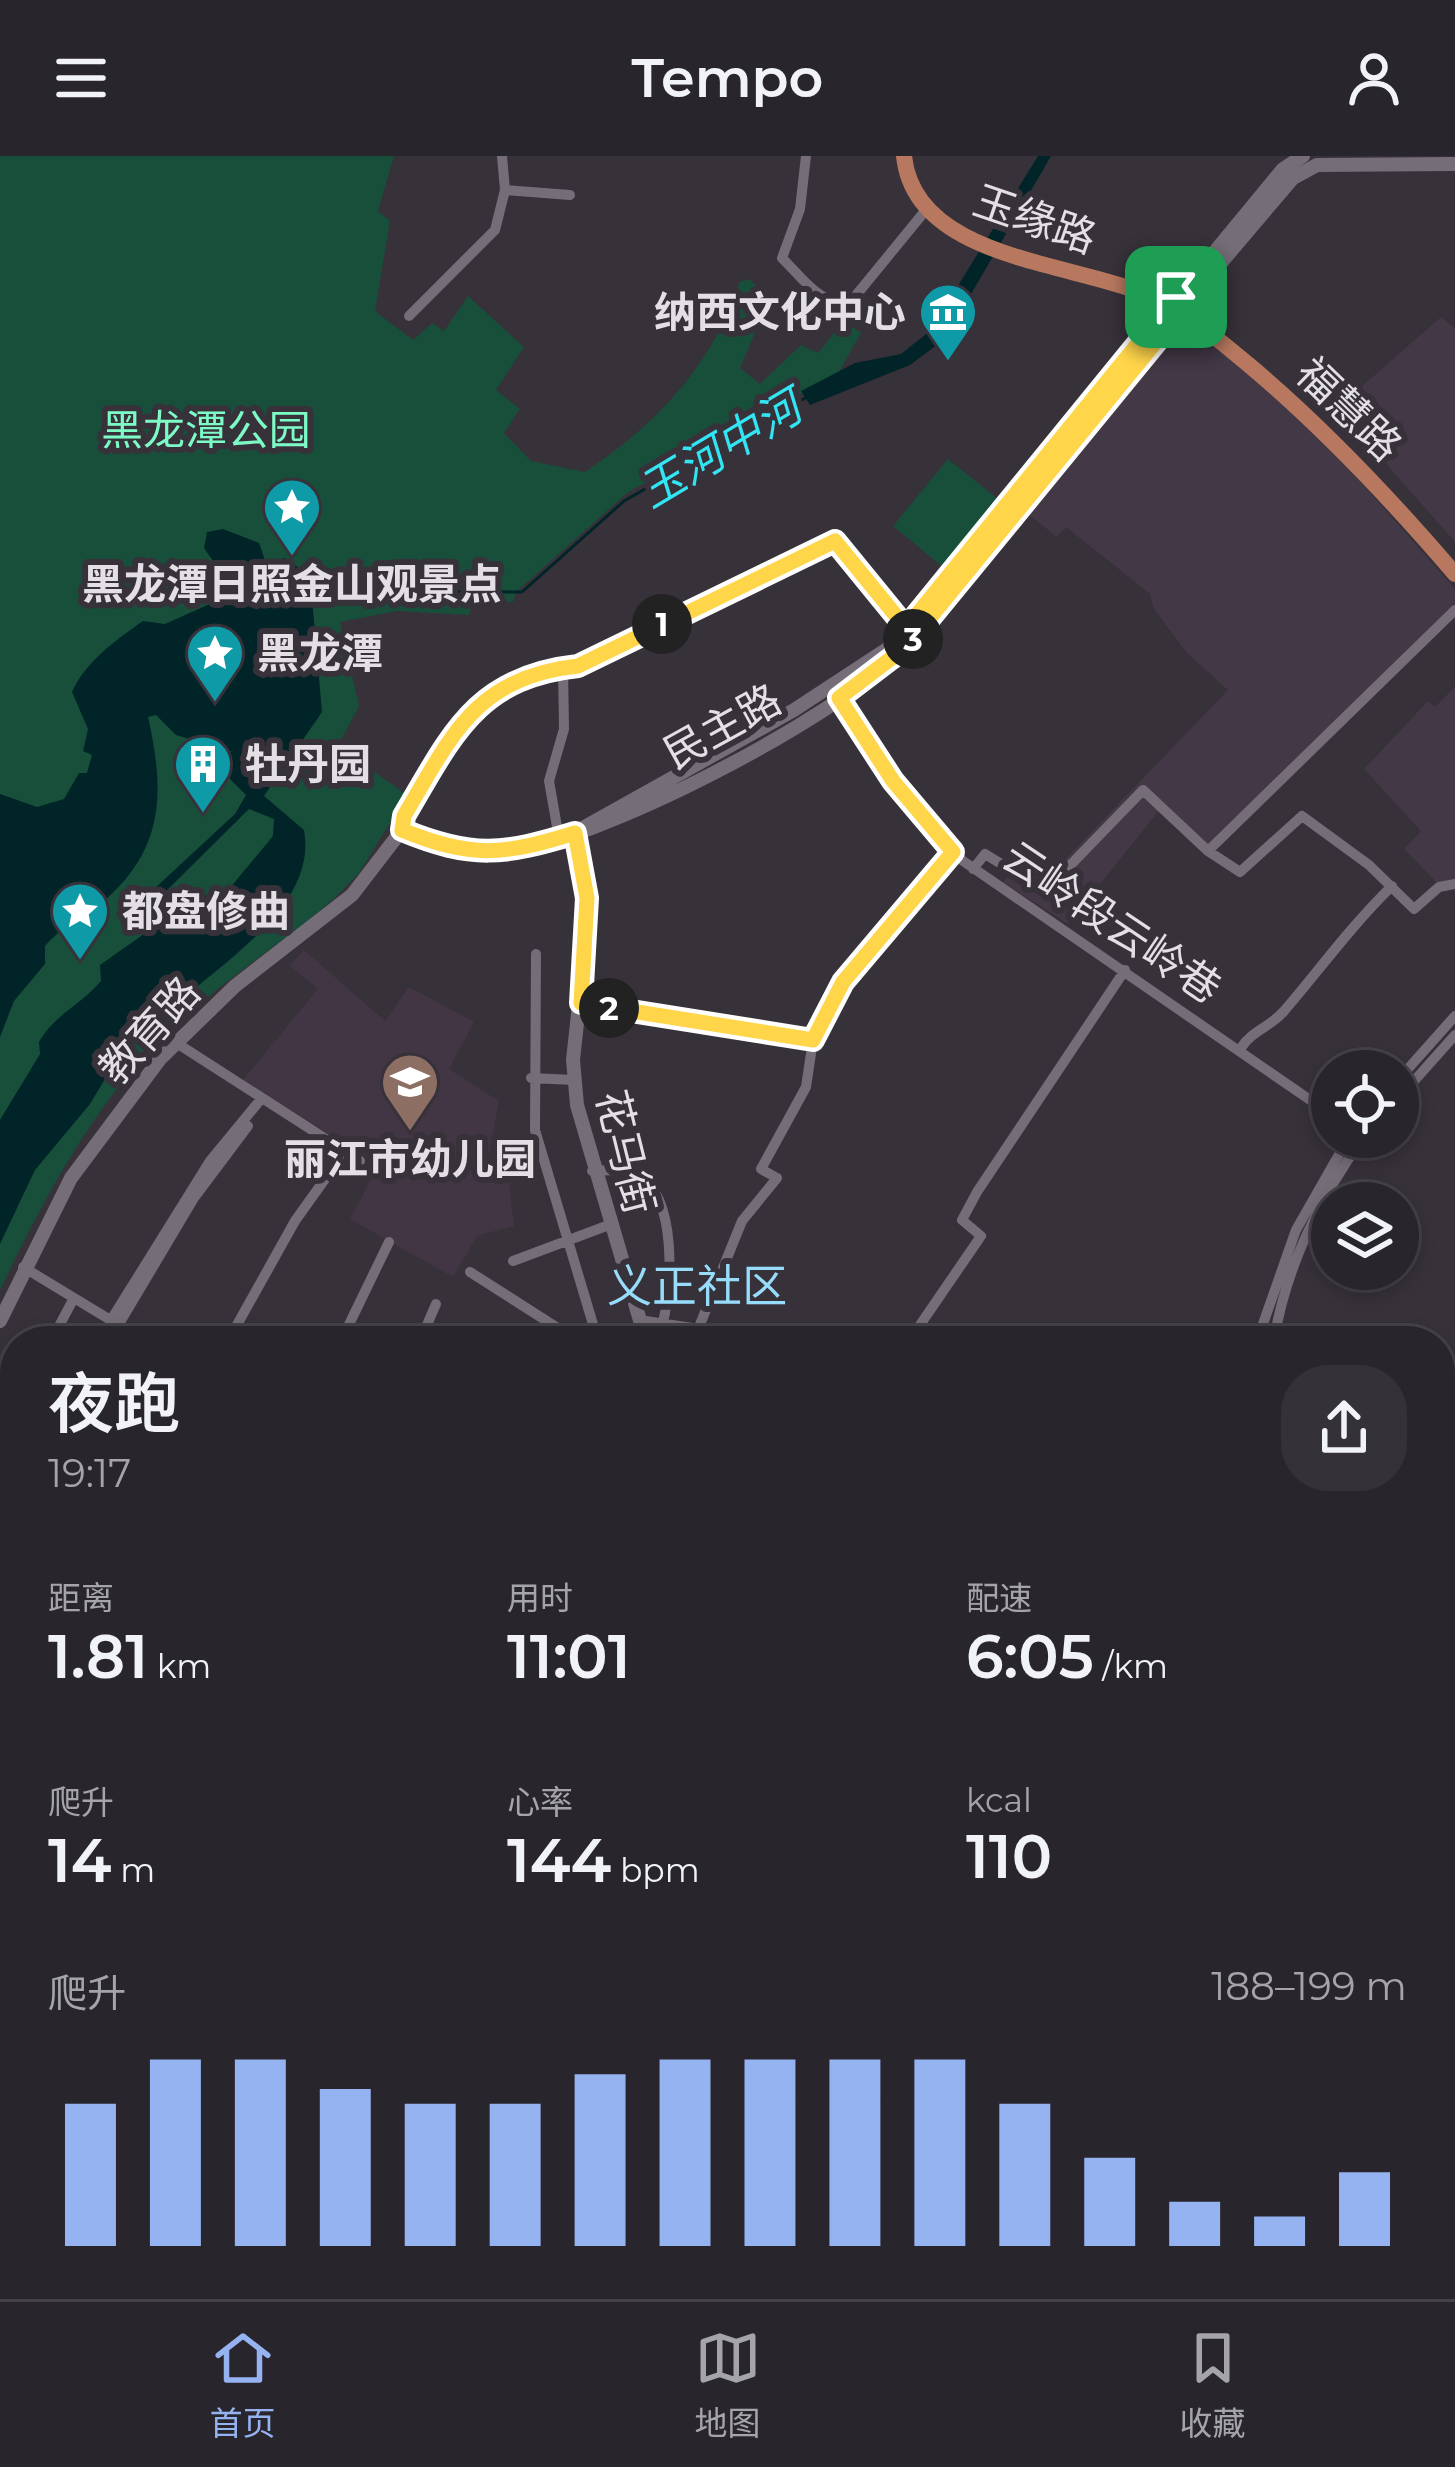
<!DOCTYPE html>
<html lang="zh">
<meta charset="utf-8">
<style>
:root{--surface:#29252c;--page:#353138;--text:#f1f3f6;--muted:#a5a5a9;--line:#454248;--accent:#95b2f1}
body{margin:0;font-family:Montserrat,"Noto Sans SC",sans-serif;background:var(--page);color:var(--text);height:100vh;display:flex;flex-direction:column;font-size:45px;white-space:nowrap}
*{box-sizing:border-box;margin:0}
p{font-size:39px;color:var(--muted)}
.icon{flex:none;width:66px;height:66px;fill:none;stroke:currentColor;stroke-width:2;stroke-linecap:round;stroke-linejoin:round}
.map{position:relative;flex:1;overflow:hidden}
.panel{position:absolute;left:0px;top:1170px;width:1455px;height:975px;display:flex;flex-direction:column;background:var(--surface);border-radius:48px 48px 0 0;box-shadow:0 6px 18px #0003,0 0 0 3px var(--line)}
.panel>*{flex:none}
.buttons{position:absolute;left:1311px;top:894px;display:grid;gap:24px}
.buttons a{display:grid;place-items:center;width:108px;height:108px;border-radius:50%;background:var(--surface);box-shadow:0 6px 18px #0003,0 0 0 3px var(--line);font-size:60px}
.pin{position:absolute;display:grid;place-items:center;width:102px;height:102px;color:#fff;margin:-51px;border-radius:24px;box-shadow:0 6px 18px #0006}
.km{position:absolute;width:60px;height:60px;margin:-30px;border-radius:50%;background:#222;color:#fff;font-size:33px;line-height:60px;text-align:center}
.round{display:grid;place-items:center;flex:none;width:126px;height:126px;border-radius:48px;background:var(--page)}
.overview{display:flex;align-items:center;justify-content:space-between;height:204px;padding:0 48px}
h1{font-size:66px;font-weight:600;line-height:90px}
.metrics{display:grid;grid-template-columns:repeat(3,1fr);gap:18px;height:204px;padding:12px 48px}
.metrics div{display:grid;align-content:center}
.metrics b{font-size:60px;font-weight:600}
.metrics small{font-size:33px;font-weight:400}
.metrics p{font-size:33px}
.chart{height:336px;padding:24px 48px}
.chart p{display:flex;justify-content:space-between}
.chart svg{width:100%;height:216px;margin-top:12px;stroke:var(--accent);stroke-width:6}
header{display:flex;justify-content:space-between;align-items:center;height:156px;padding:0 48px;background:var(--surface);font-size:54px;font-weight:600}
.dock{display:flex;justify-content:space-around;align-items:center;height:168px;border-top:3px solid var(--line);background:var(--surface);font-size:33px;color:var(--muted)}
.dock a{display:grid;justify-items:center;gap:6px}
.dock .on{color:var(--accent)}
.map>svg:first-child{display:block}
.built{fill:#423846}
.education{fill:#423645}
.green{fill:#184f3a}
.water{fill:#002427;fill-rule:evenodd}
.lines{fill:none;stroke-linecap:round;stroke-linejoin:round}
.stream{stroke:#002427;stroke-width:3}
.street{stroke:#756d78;stroke-width:10}
.secondary{stroke:#756d78;stroke-width:14}
.primary{stroke:#b87860;stroke-width:16}
.route-casing{stroke:#fff;stroke-width:24}
.route{stroke:#ffd54a;stroke-width:15}
.labels{text-anchor:middle;stroke-width:12;stroke-linejoin:round;paint-order:stroke}
.street-label{font-size:42px;fill:#e3dfe5;stroke:#37313a}
.poi-label{font-size:42px;font-weight:bold;fill:#e3dfe5;stroke:#37313a;text-anchor:start}
.park-label{font-size:42px;fill:#7dfbc7;stroke:#37313a}
.water-label{font-size:45px;font-style:italic;fill:#32e5f2;stroke:#37313a}
.neighbourhood-label{font-size:45px;fill:#97dcfa;stroke:#37313a}
</style>
<header><svg class="icon" aria-label="menu" viewBox="0 0 24 24"><path d="M4 6h16M4 12h16M4 18h16"/></svg>Tempo<svg class="icon" aria-label="person" viewBox="0 0 24 24"><circle cx="12" cy="8" r="4"/><path d="M4 21q1-7 8-7t8 7"/></svg></header>
<div class="map">
<svg width="1455" height="2143" viewBox="0 0 1455 2143">
<rect width="100%" height="100%" fill="#37313a"/>
<path class="built" d="M1441,161L1455,172V386L1337,252Z
M1201,174L1315,274L1455,433V447L1203,696L1158,656L1068,768L1003,726L1013,711L1037,726L1049,720L1228,534L1187,497L1154,453L1150,438L1066,371L1057,381L1029,359L1168,183L1182,175Z
M1455,531V723L1438,728L1404,693L1421,675L1364,613L1428,545L1435,551Z"/>
<path class="education" d="M304,794L385,865L409,831L474,866L449,913L499,945L484,1023L509,1027L514,1070L477,1080L453,1121L350,1063L379,1008L242,925L318,833L290,810Z"/>
<path class="green" d="M0,0H394L378,55L390,65L375,155L413,184L432,167L444,175L468,140L524,191L496,234L520,253L504,277L531,305L585,316C640,279 685,237 717,179C727,163 731,143 740,126L749,123L759,132L758,170L740,212L760,228L801,189L818,197L844,165L861,177L839,216L627,337L516,436L513,446L472,447L469,459L397,455L340,466L359,550L338,590L407,639L359,717L336,741C285,785 228,821 177,867C99,938 45,1040 0,1134Z
M948,303L999,344L944,412L893,370Z"/>
<path class="water" d="M1038,0H1051L945,183L910,209L810,249L801,235L855,207L901,198L930,175Z
M223,373L259,387L266,407L285,402L310,420L322,556L264,640L304,674C318,749 223,805 176,849L162,856L148,851L90,948L35,1014L0,1088V964L40,898L39,886C55,858 81,849 101,825L100,809L144,778L127,758L235,658L246,639L215,608L173,603L184,589L233,596L176,579L156,559L148,561C164,632 166,691 105,744C85,761 63,769 45,790V808L14,845L0,881V638L37,651L64,643L79,617H87L92,599L83,595L88,573L72,536C86,505 116,484 143,465L165,468L243,433L252,412L241,417L220,415L204,392L207,376ZM249,653L274,663L273,680L220,744L201,738L194,742L190,762L160,770L146,756L151,750Z"/>
<g class="lines">
<path class="stream" d="M303,412L317,410L347,439
M315,448L376,435L522,436L624,345L807,241"/>
<path class="street" d="M806,0L800,53L782,102C802,121 823,155 853,143L925,55
M505,34L570,39
M409,160L495,74L505,34L502,0
M839,542L893,625L963,705L1332,959
M402,674L404,660C450,581 475,520 577,510L835,385L906,472
M559,682L549,625L564,573L563,511
M1208,695L1455,454
M973,713L985,698L1031,726L1055,725L1143,634L1208,695L1240,716L1302,660L1369,709L1414,753L1439,731L1455,728
M536,798L535,974L598,1185
M581,847L813,884
M175,886L360,1005
M1241,892C1252,874 1271,871 1284,855C1320,813 1352,769 1392,730
M531,922L574,924
M1398,924L1455,860
M1398,943L1455,879
M592,1015C606,1015 627,1011 640,1019C677,1045 672,1129 663,1166
M513,1105L609,1069
M23,1111L145,1185
M470,1116L578,1185
M111,1164L210,1005L261,943
M639,1164L781,1185
M699,1171L742,1065L777,1022L761,1013L806,931L813,884L830,845L953,696
M116,1173L194,1042L248,970
M51,1185L74,1142
M228,1185L295,1065L345,995
M341,1185L389,1086
M420,1185L436,1148
M909,1185L981,1080L962,1064L977,1036L1125,814
M1257,1185L1296,1074L1349,981
M1274,1185C1285,1113 1321,1039 1364,981
M1440,1272L1455,1279
M0,1277L15,1250
M0,1338L15,1348
M1440,1461L1455,1437
M1440,1471L1455,1480
M1440,1625L1455,1606
M173,2143L182,2130
M224,2143L233,2130
M277,2143L286,2130
M331,2143L340,2130
M384,2143L393,2130
M437,2143L446,2130
M491,2143L501,2130
M546,2143L555,2130
M600,2143L609,2130
M695,2143L706,2130
M1102,2143L1112,2130
M1252,2143L1263,2130"/>
<path class="secondary" d="M579,674L794,554L887,493L1283,13L1303,0
M575,677L586,719L588,766L573,904L577,949L646,1185
M0,1165L71,1022L160,903L235,830L352,739L402,674C435,688 463,699 500,696C596,689 838,561 906,491L1140,202L1293,22L1317,9L1455,8
M0,1681L15,1691
M0,1695L15,1705
M1440,1833L1455,1841
M1440,1850L1455,1857
M1440,2033L1455,2016
M1440,2066L1455,2048
M631,2130L650,2143
M666,2130L686,2143
M95,2143L104,2130
M109,2143L118,2130
M1345,2143L1356,2130
M1374,2143L1385,2130"/>
<path class="primary" d="M904,0C914,101 1066,106 1143,137C1184,153 1215,181 1249,209C1325,273 1390,342 1455,418"/>
</g>
<g class="lines">
<g class="route-casing">
<path id="route" d="M1176,141L1187,148L906,491L839,542L893,625L953,696L843,826L813,884L581,847L587,742L575,677C504,699 472,703 402,674L404,660C451,581 475,521 578,510L835,385L906,472Z"/>
</g>
<use href="#route" class="route"/>
</g>
<defs>
<g id="museum-pin" transform="scale(3)"><path d="M0 17L-7.5 6A9.5 9.5 0 1 1 7.5 6Z" fill="#0f9aa8" stroke="#37313a"/><path d="M0-6L6-3V-2H-6V-3ZM-5-1h2V3h-2ZM-1-1h2V3h-2ZM3-1h2V3H3ZM-6 4H6V6H-6Z" fill="#fff"/></g>
<g id="sight-pin" transform="scale(3)"><path d="M0 17L-7.5 6A9.5 9.5 0 1 1 7.5 6Z" fill="#0f9aa8" stroke="#37313a"/><path d="M0-6L1.8-2.2L6-1.7L2.9 1.2L3.7 5.4L0 3.3L-3.7 5.4L-2.9 1.2L-6-1.7L-1.8-2.2Z" fill="#fff"/></g>
<g id="building-pin" transform="scale(3)"><path d="M0 17L-7.5 6A9.5 9.5 0 1 1 7.5 6Z" fill="#0f9aa8" stroke="#37313a"/><path d="M-4-6H4V6H1V3H-1V6H-4ZM-2.5-4.3h1.7v1.8h-1.7ZM.8-4.3h1.7v1.8H.8ZM-2.5-1h1.7V.8h-1.7ZM.8-1h1.7V.8H.8Z" fill="#fff"/></g>
<g id="school-pin" transform="scale(3)"><path d="M0 17L-7.5 6A9.5 9.5 0 1 1 7.5 6Z" fill="#8d6e63" stroke="#37313a"/><path d="M0-5L7-2L0 1L-7-2ZM-4 1L0 2.5L4 1V4Q0 6-4 4Z" fill="#fff"/></g>
</defs>
<g fill-rule="evenodd">
<use href="#museum-pin" x="948" y="156"/>
<use href="#sight-pin" x="292" y="351"/>
<use href="#sight-pin" x="215" y="497"/>
<use href="#building-pin" x="203" y="608"/>
<use href="#sight-pin" x="80" y="755"/>
<use href="#school-pin" x="410" y="926"/>
</g>
<g class="labels">
<g class="street-label">
<text transform="translate(1035 63) rotate(19)" y="15">玉缘路</text>
<text transform="translate(1349 253) rotate(44)" y="15">福慧路</text>
<text transform="translate(722 570) rotate(-29)" y="15">民主路</text>
<text transform="translate(1112 766) rotate(34)" y="15">云岭段云岭巷</text>
<text transform="translate(149 874) rotate(-48)" y="15">教育路</text>
<text transform="translate(626 996) rotate(76)" y="15">花马街</text>
</g>
<g class="poi-label">
<text x="906" y="171" text-anchor="end">纳西文化中心</text>
<text x="292" y="443" text-anchor="middle">黑龙潭日照金山观景点</text>
<text x="257" y="512">黑龙潭</text>
<text x="245" y="623">牡丹园</text>
<text x="122" y="770">都盘修曲</text>
<text x="410" y="1018" text-anchor="middle">丽江市幼儿园</text>
</g>
<g class="park-label">
<text x="206" y="289">黑龙潭公园</text>
</g>
<g class="water-label">
<text transform="translate(720 293) rotate(-31)" y="16">玉河中河</text>
</g>
<g class="neighbourhood-label">
<text x="697" y="1146">义正社区</text>
</g>
</g>
</svg>
<div class="buttons">
<a><svg class="icon" aria-label="locate" viewBox="0 0 24 24"><circle cx="12" cy="12" r="6"/><path d="M12 2v4M12 18v4M2 12h4M18 12h4"/></svg></a>
<a><svg class="icon" aria-label="layers" viewBox="0 0 24 24"><path d="M12 4l9 5-9 5-9-5zM3 14l9 5 9-5"/></svg></a>
</div>
<div class="pin" style="left:1176px;top:141px;background:#1e9e55"><svg class="icon" aria-label="arrive" viewBox="0 0 24 24"><path d="M6 21V4h12l-3 4 3 4H6"/></svg></div>
<b class="km" style="left:662px;top:468px">1</b>
<b class="km" style="left:609px;top:852px">2</b>
<b class="km" style="left:913px;top:483px">3</b>
<section class="panel">
<div class="overview"><div><h1>夜跑</h1><p>19:17</p></div><a class="round"><svg class="icon" aria-label="share" viewBox="0 0 24 24"><path d="M12 15V3M7 8l5-5 5 5M5 13v7h14v-7"/></svg></a></div>
<div class="metrics">
<div><p>距离</p><b>1.81<small> km</small></b></div>
<div><p>用时</p><b>11:01</b></div>
<div><p>配速</p><b>6:05<small> /km</small></b></div>
</div>
<div class="metrics">
<div><p>爬升</p><b>14<small> m</small></b></div>
<div><p>心率</p><b>144<small> bpm</small></b></div>
<div><p>kcal</p><b>110</b></div>
</div>
<div class="chart"><p><span>爬升</span>188–199 m</p>
<svg viewBox="0 0 160 44" preserveAspectRatio="none"><path d="M5 44V15M15 44V6M25 44V6M35 44V12M45 44V15M55 44V15M65 44V9M75 44V6M85 44V6M95 44V6M105 44V6M115 44V15M125 44V26M135 44V35M145 44V38M155 44V29"/></svg>
</div>
</section>
</div>
<nav class="dock">
<a class="on"><svg class="icon" aria-label="home" viewBox="0 0 24 24"><path d="M3 11l9-7 9 7M6 9v11h12V9"/></svg>首页</a>
<a><svg class="icon" aria-label="map" viewBox="0 0 24 24"><path d="M3 6l6-2 6 2 6-2v14l-6 2-6-2-6 2zM9 4v14M15 6v14"/></svg>地图</a>
<a><svg class="icon" aria-label="saved" viewBox="0 0 24 24"><path d="M7 4h10v16l-5-4-5 4z"/></svg>收藏</a>
</nav>
